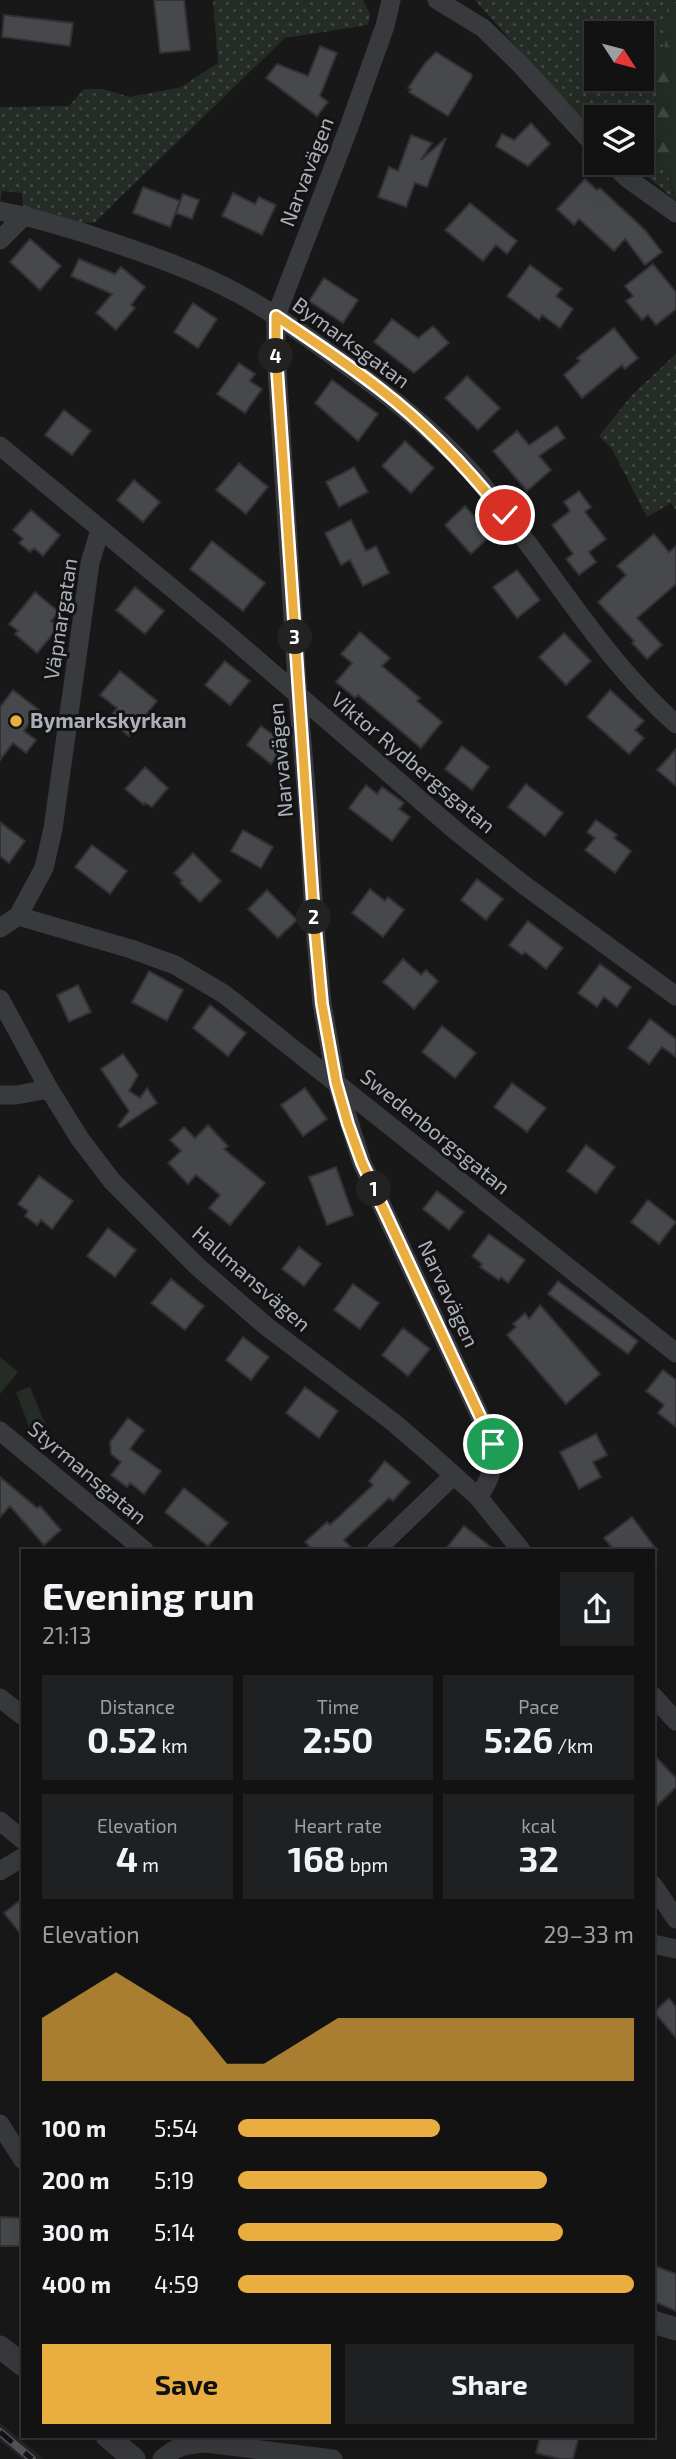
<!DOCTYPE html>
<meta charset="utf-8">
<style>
:root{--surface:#121213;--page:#1f2021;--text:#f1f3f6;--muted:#9c9ea0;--line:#313233;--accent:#eaad3f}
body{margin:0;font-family:"Exo 2",sans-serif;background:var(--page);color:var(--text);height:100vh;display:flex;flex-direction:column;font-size:26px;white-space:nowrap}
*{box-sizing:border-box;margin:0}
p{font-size:23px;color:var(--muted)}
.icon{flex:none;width:38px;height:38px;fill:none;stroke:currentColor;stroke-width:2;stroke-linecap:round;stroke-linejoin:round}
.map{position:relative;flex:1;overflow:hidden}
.panel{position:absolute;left:21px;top:1549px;width:634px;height:889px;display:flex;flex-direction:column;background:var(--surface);border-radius:0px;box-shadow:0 7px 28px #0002,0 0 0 2px var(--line)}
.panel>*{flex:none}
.needle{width:46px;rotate:126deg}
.buttons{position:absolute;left:584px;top:21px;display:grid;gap:14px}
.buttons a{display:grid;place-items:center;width:70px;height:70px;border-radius:0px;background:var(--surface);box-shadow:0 7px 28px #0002,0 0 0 2px var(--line);font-size:35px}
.pin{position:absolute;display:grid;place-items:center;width:60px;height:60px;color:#fff;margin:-30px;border:4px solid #fff;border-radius:50%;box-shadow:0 2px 7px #0007}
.km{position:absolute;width:35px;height:35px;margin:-18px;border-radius:50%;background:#222;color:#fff;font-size:19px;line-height:35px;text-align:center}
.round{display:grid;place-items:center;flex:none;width:74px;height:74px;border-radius:0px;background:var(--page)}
.summary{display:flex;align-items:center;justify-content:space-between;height:119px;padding:0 21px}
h1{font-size:38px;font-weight:700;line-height:52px}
.metrics{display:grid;grid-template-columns:repeat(3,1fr);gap:10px;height:119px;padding:7px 21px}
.metrics div{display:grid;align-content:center;border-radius:0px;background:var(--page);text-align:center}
.metrics b{font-size:35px;font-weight:700}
.metrics small{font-size:19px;font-weight:400}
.metrics p{font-size:19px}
.chart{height:196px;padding:14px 21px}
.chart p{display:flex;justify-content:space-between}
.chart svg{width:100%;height:126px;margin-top:7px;fill:var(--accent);opacity:.7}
.button{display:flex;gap:14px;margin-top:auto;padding:14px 21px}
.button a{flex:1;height:80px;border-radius:0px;background:var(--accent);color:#111;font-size:28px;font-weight:700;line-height:80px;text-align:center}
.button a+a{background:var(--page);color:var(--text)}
ul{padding:0 21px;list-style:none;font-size:23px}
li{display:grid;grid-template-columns:112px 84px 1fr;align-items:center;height:52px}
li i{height:18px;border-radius:9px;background:var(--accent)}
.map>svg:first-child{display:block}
.built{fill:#242426}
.grass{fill:url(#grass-dots);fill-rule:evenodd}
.forest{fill:url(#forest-firs)}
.pitch{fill:#242c25}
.building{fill:#47484c;stroke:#323235;stroke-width:2}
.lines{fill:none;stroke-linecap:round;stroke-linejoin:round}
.minor{stroke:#393a3e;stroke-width:19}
.tertiary{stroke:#393a3e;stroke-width:23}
.rail-casing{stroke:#525459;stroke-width:8}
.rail{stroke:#131314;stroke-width:5;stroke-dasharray:16;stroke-linecap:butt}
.route-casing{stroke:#fff;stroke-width:14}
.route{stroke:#eaad3f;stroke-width:9}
.poi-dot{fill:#eaad3f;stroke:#131314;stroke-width:2.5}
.labels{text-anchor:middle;stroke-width:6;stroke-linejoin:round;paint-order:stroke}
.street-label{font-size:21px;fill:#aaafb9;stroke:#131314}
.poi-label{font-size:21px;font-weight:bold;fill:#aaafb9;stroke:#131314;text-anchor:start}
</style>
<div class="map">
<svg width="676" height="2459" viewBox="0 0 676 2459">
<defs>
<pattern id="grass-dots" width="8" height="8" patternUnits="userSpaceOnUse" patternTransform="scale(1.75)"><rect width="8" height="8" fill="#242c25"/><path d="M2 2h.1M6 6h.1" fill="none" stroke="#414843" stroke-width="1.8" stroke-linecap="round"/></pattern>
<pattern id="forest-firs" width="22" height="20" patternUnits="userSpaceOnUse" patternTransform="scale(1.75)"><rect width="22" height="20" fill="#242c25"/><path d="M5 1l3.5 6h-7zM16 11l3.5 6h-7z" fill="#414843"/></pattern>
</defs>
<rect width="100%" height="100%" fill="#181819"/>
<path class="built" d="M0,2423L44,2459H22L0,2441Z"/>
<path class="grass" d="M213,0H363L370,14L368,25L285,38L95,222L84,223L23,208L22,193L2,191L0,203V107L69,106L84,89H103L130,97L181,87L218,63Z
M475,0H676V3L670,5L664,51L653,78L657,96L642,120V117H597V132L543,77ZM597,33H642V79H597Z
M642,149L667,172L675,200L631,163H642Z
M676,354V510L671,503L647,517L612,449L599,436L632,395Z"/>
<path class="forest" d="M676,3V200L667,172L642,149V120L657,96L652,78L664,51L670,4Z"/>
<path class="pitch" d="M0,1357L18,1372L0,1394Z
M30,1387L46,1426L31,1432L16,1392Z"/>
<path class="building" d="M154,0H184L190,50L160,53Z
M4,15L73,23L70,46L2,37Z
M320,46L337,53L320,96L328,102L317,116L266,78L277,64L308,76Z
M436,52L471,74L472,77L448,116L409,92L411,89L408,88L425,63Z
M531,123L550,144L528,166L496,146L502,134L514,140Z
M411,135L432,143L421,160L446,138L427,187L415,183L406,207L378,197L389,167L398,171Z
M585,179L597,190L600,188L645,230L662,252L645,265L625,239L614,251L579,219L574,225L557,209Z
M143,187L180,201L170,227L133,213Z
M233,193L255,204L259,197L276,205L262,235L222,216Z
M183,194L199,200L192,219L176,213Z
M470,203L517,241L507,254L496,245L483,261L445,230Z
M30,239L61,266L40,290L10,262Z
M79,259L115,274L121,267L145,287L131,305L135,308L116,330L96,313L112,294L71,276Z
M653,264L676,292V309L656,325L648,315L642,320L626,301L633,296L625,286Z
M530,265L562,289L556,296L573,309L560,328L542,315L539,320L507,296Z
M324,278L358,300L343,323L309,301Z
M193,303L217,319L198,348L174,332Z
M392,319L418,338L433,326L449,343L414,373L374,342Z
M614,328L638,358L625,369L622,365L582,398L564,375L580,361L577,358Z
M239,363L255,374L250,381L262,389L245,413L217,394Z
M467,376L500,408L478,430L445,398Z
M332,380L378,414L358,441L315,403Z
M64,410L91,431L72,455L45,435Z
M557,426L565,438L539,456L551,470L527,491L493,451L517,431L529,445Z
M405,441L434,468L411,493L382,466Z
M239,463L268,487L246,514L216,490Z
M354,467L368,492L339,507L326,482Z
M134,480L160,502L143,522L117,500Z
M579,491L591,507L585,512L606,539L589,552L596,562L579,575L566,559L573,554L552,525L570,511L564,502Z
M465,506L491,535L471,554L445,525Z
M31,510L60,535L43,556L34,548L30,552L19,543L23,539L13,530Z
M351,520L366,551L376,546L389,573L363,586L350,560L341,565L325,533Z
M654,534L669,552L676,546V584L637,618L662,645L647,659L632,643L634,641L598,602L626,575L617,566Z
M212,541L265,583L243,611L190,569Z
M517,570L540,600L517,618L493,587Z
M135,587L164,611L145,634L116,610Z
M35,592L59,612L51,621L59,627L37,653L15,634L18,631L9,624Z
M360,632L390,658L382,666L420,698L417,701L442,722L421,748L358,695L355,698L336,682L352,663L341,654Z
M564,633L591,661L566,685L539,657Z
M225,661L250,681L230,705L205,685Z
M120,671L157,701L129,736L108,720L117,708L100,695Z
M13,690L39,710L24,731L36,740L26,753L13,743L0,760V707Z
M610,690L644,721L635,730L644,738L629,754L587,717Z
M261,726L286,744L271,764L247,745Z
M462,746L489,767L472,790L445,769Z
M676,749V786L657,770Z
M145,767L168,788L152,807L145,803L144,805L125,789Z
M526,784L563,813L545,836L508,807Z
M366,785L377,794L382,787L404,803L399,809L410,817L392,841L349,808Z
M596,820L617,835L614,838L631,851L615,873L585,850L595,838L587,832Z
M0,822L25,841L9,863L0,856Z
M243,830L273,847L261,868L231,851Z
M92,845L127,871L110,894L75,867Z
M193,853L221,881L200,902L180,883L182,881L174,873Z
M477,879L503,899L486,920L461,900Z
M370,889L385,901L388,897L404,910L383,937L352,913Z
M267,890L297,920L278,938L248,909Z
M528,921L563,948L546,969L525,952L522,955L509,945Z
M403,959L421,975L426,970L438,981L414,1009L383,982Z
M600,964L631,987L617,1007L604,997L597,1007L578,993Z
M149,971L183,990L167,1021L132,1002Z
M78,985L91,1012L69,1022L57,995Z
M210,1005L246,1033L228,1056L193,1028Z
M650,1019L676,1039V1057L662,1047L649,1064L628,1048Z
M442,1026L476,1053L455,1078L422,1052Z
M123,1054L138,1075L129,1091L140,1098L147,1088L157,1103L120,1128L118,1126L129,1111L101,1069Z
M512,1083L546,1108L527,1132L494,1107Z
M305,1088L327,1119L303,1136L281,1105Z
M208,1125L228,1146L224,1149L265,1183L230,1225L209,1208L220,1195L196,1175L188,1184L168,1163L181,1151L170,1140L184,1127L195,1138Z
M586,1145L615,1167L596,1193L567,1171Z
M336,1167L353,1215L327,1225L309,1177Z
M39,1176L73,1201L52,1229L41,1220L37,1225L25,1216L28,1211L18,1204Z
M437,1191L464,1212L449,1230L423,1209Z
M648,1200L676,1222L659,1244L631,1222Z
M108,1228L136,1250L115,1277L87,1256Z
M489,1234L525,1260L508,1283L501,1277L499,1280L480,1267L482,1264L472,1256Z
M299,1247L321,1264L304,1286L282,1269Z
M171,1279L204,1306L185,1330L151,1303Z
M558,1281L638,1341L628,1354L548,1294Z
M353,1284L379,1303L360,1329L334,1310Z
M540,1305L600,1374L566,1404L507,1335L516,1327L513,1324L525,1313L529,1319Z
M403,1328L430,1349L408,1376L382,1355Z
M243,1337L269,1357L251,1380L226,1360Z
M663,1370L676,1380V1427L658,1413L664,1405L646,1391Z
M305,1387L338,1411L319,1438L286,1413Z
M128,1418L144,1430L130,1449L161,1471L144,1494L130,1483L127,1487L111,1475L121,1462L111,1454L110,1442Z
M596,1434L607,1455L593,1462L601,1477L579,1489L560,1452Z
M385,1461L410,1482L393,1501L389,1498L344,1540L354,1550H313L305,1542L327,1522L330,1525L373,1485L369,1481Z
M0,1477L37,1508L40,1506L61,1530L44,1545L10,1506L0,1517Z
M184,1488L228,1523L208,1546L165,1512Z
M632,1517L657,1550H614L604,1538Z
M464,1526L495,1550H445Z
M653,1754L676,1778V1787L653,1810Z
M23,1898V1937L4,1913Z
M669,1998L676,2007V2038L654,2012Z
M0,2217L21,2218L20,2246H0Z
M653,2265L676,2274V2311L653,2301Z
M540,2436H579L573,2459H560L536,2453Z"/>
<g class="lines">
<path class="minor" d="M391,0L385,26L349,127L276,316V354L298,696L308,810L314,917L322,1004L336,1081L362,1163L493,1444C495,1466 491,1479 478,1497
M437,0L483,28L520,64L597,148
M612,163L627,178L676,213
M0,211C30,216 58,225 87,234C138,251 191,268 239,294C272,312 302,333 332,355C382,390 432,428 473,474C544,555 595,652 676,724
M0,240L25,215
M0,446L225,632L456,831L524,885L676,996
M18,916L44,868L53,829L90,563L100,530
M0,928L18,916L131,949L175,965L224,994L676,1353
M0,999L49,1089L80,1139L112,1181L198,1267L266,1326L393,1422L429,1453L478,1497L521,1550
M0,1095H16L49,1089
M0,1431L144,1550
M376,1550L454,1475
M653,1696L676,1721
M0,1698L23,1716
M0,1821L23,1840
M0,1871L23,1857
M653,1885L676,1919
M653,1944L676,1949
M0,2124L23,2160
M162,2459C176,2446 188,2444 206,2443L333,2459"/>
<path class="tertiary" d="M653,2322L676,2329
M0,2347L23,2365
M107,2436L134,2459"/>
<g class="rail-casing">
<path id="rail" d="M0,2432L32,2459"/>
</g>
<use href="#rail" class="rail"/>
</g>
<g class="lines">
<g class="route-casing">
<path id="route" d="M493,1444L362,1163L348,1124L336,1082L322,1004L314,917L276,354V316C311,340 348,364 381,390C428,426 468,469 505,515"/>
</g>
<use href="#route" class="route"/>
</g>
<circle class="poi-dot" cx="16" cy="721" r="7"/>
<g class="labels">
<g class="street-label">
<text transform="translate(307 172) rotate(-69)" y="7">Narvavägen</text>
<text transform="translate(351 343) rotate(36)" y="7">Bymarksgatan</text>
<text transform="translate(61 619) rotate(-81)" y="7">Väpnargatan</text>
<text transform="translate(281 760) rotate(-95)" y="7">Narvavägen</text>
<text transform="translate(413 763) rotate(40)" y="7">Viktor Rydbergsgatan</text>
<text transform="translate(435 1132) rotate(39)" y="7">Swedenborgsgatan</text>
<text transform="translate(251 1279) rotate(41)" y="7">Hallmansvägen</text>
<text transform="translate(448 1294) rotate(65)" y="7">Narvavägen</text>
<text transform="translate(87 1473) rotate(40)" y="7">Styrmansgatan</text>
</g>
<g class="poi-label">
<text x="30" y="728">Bymarkskyrkan</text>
</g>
</g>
</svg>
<div class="buttons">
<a><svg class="needle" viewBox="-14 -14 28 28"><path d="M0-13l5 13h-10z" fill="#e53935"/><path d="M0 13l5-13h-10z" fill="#9c9ea0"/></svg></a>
<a><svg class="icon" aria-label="layers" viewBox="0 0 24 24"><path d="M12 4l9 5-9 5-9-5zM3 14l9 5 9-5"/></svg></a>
</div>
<div class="pin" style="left:493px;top:1444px;background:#1e9e55"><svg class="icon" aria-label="arrive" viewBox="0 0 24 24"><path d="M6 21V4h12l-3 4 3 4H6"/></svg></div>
<div class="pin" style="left:505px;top:515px;background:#d93025"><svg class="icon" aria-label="check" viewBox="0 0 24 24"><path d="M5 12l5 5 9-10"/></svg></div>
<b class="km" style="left:374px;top:1189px">1</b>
<b class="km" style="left:314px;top:917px">2</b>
<b class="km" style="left:295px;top:637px">3</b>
<b class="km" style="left:276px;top:356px">4</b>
<section class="panel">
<div class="summary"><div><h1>Evening run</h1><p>21:13</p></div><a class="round"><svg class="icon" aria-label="share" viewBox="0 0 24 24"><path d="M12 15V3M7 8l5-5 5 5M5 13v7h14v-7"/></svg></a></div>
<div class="metrics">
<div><p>Distance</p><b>0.52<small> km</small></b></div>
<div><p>Time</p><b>2:50</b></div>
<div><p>Pace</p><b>5:26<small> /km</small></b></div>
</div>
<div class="metrics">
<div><p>Elevation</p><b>4<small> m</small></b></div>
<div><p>Heart rate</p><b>168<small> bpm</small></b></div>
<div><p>kcal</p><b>32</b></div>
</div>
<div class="chart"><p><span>Elevation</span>29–33 m</p>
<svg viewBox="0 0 160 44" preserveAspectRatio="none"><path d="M0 44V22L10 14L20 6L30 14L40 22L50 38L60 38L70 30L80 22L90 22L100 22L110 22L120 22L130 22L140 22L150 22L160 22V44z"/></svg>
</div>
<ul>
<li><b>100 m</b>5:54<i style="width:51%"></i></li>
<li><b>200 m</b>5:19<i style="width:78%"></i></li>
<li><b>300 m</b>5:14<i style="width:82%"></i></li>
<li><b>400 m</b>4:59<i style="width:100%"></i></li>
</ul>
<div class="button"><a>Save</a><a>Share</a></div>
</section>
</div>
